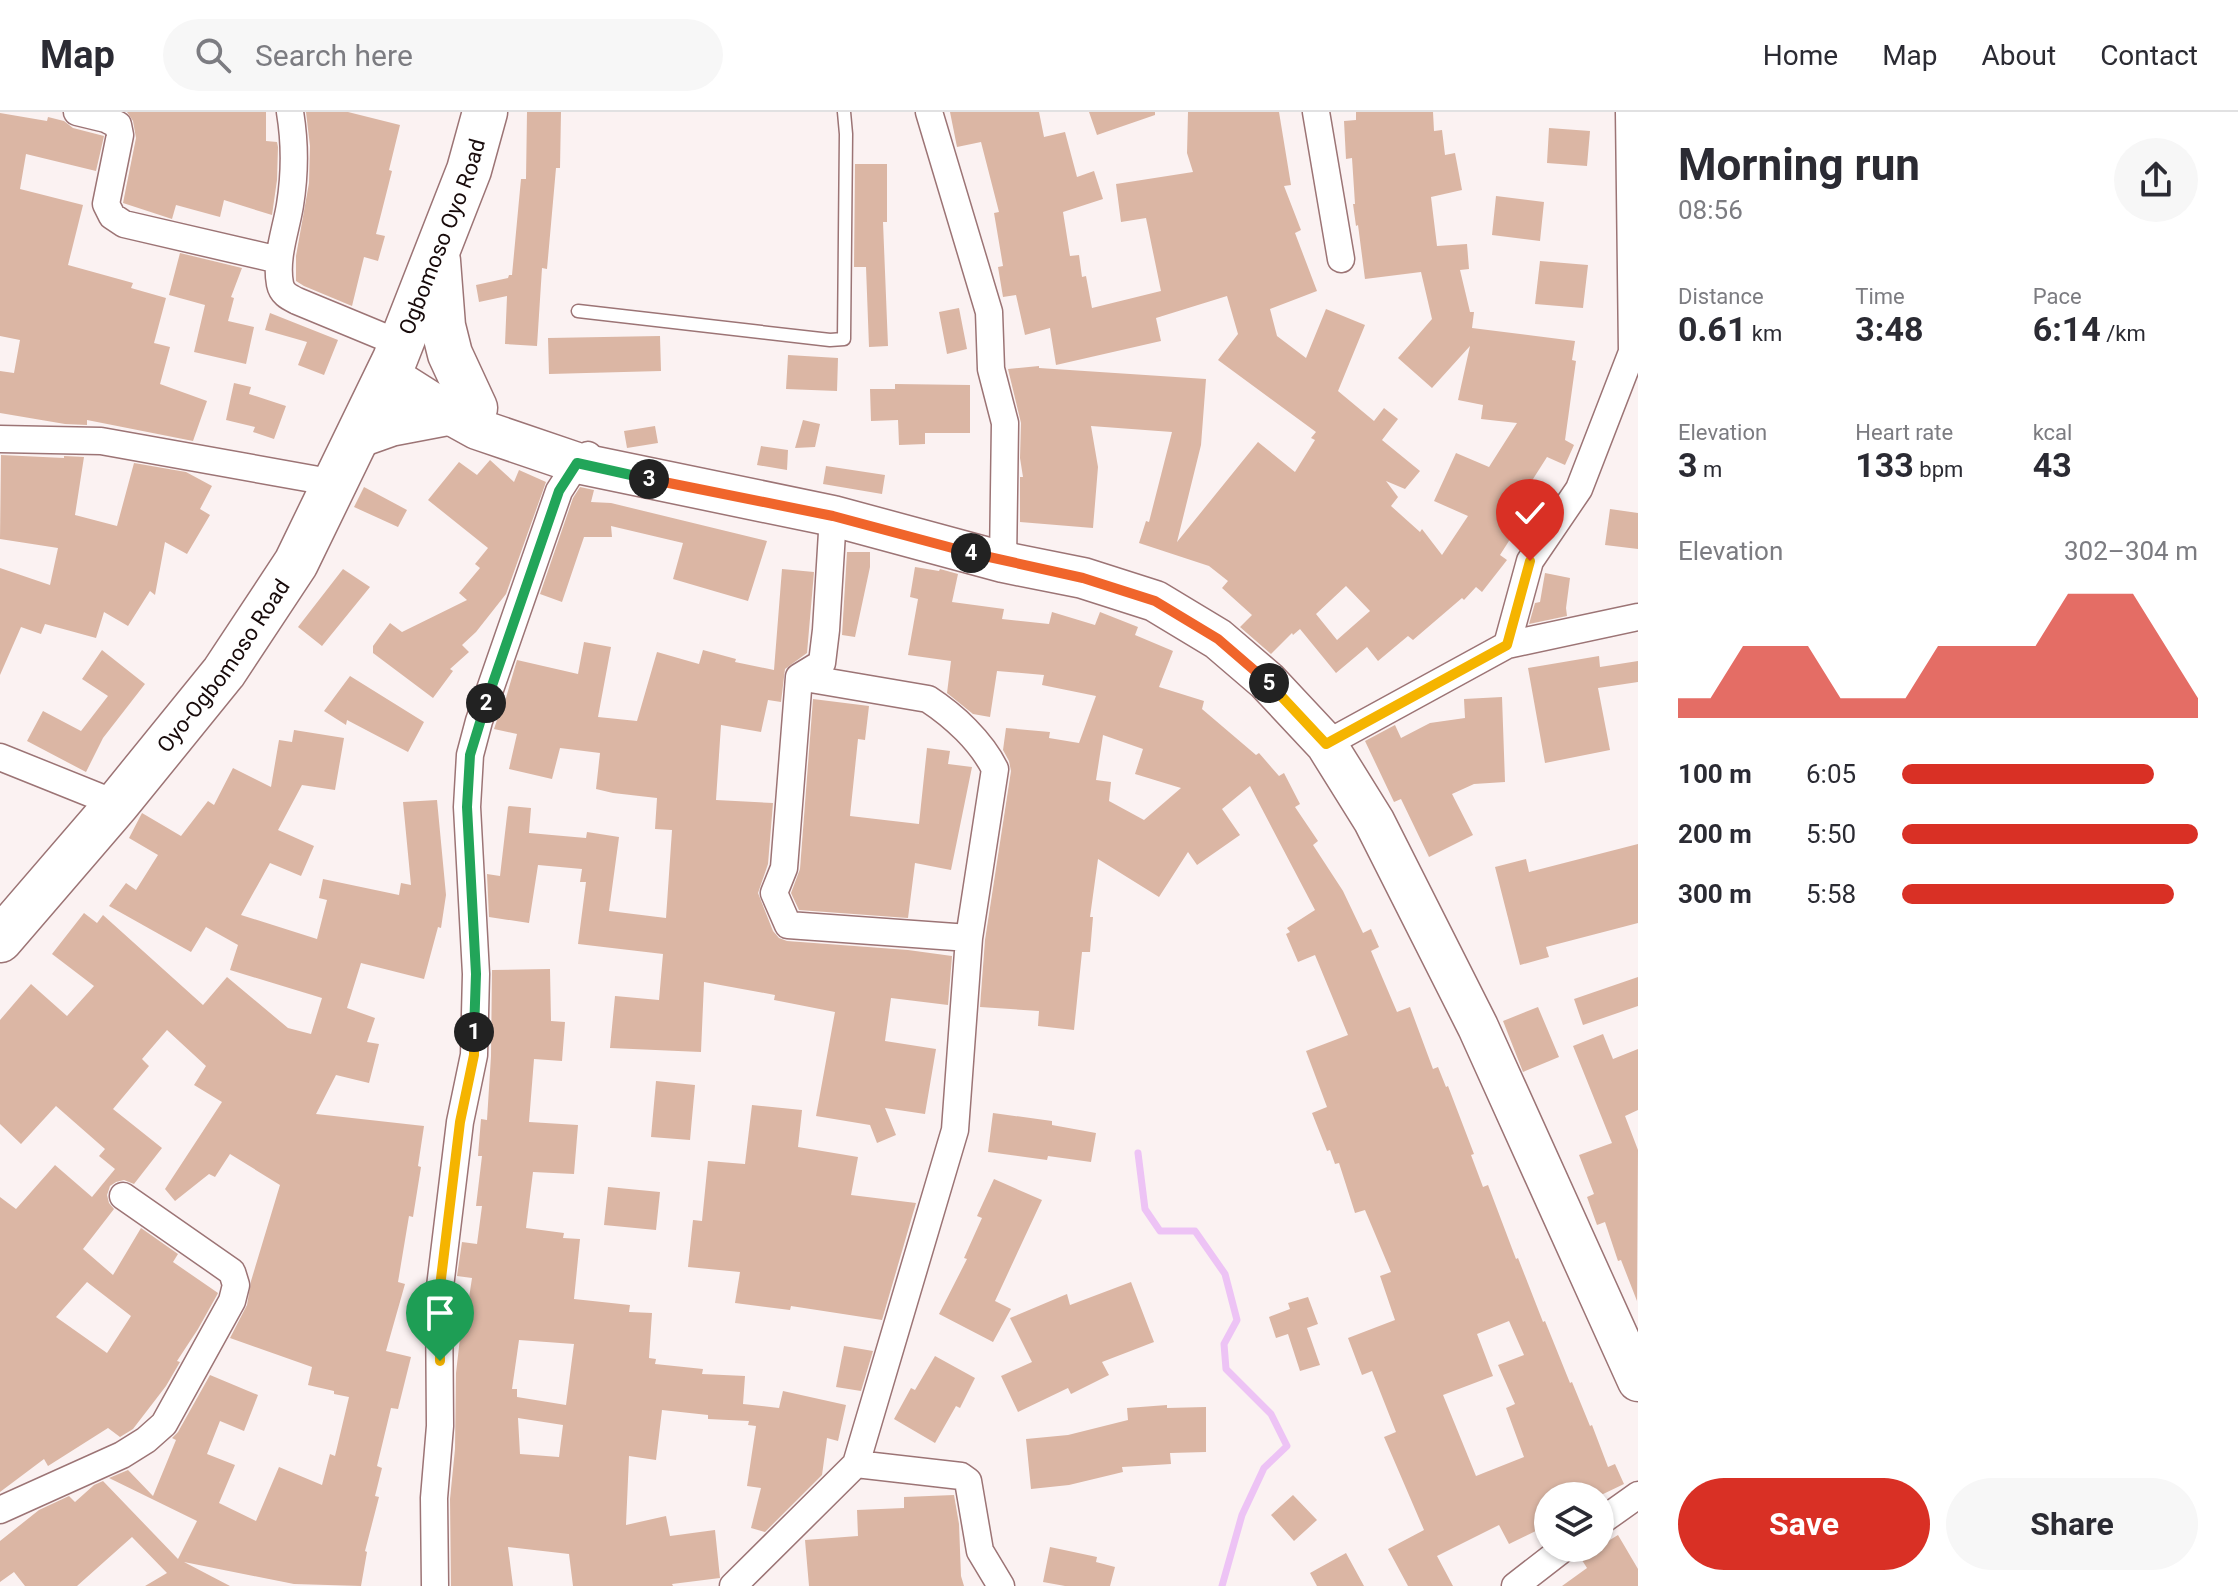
<!DOCTYPE html>
<meta charset="utf-8">
<style>
:root{--surface:#fff;--page:#f7f7f7;--text:#2b2b33;--muted:#7c7c81;--line:#e1e1e2;--accent:#d93025}
body{margin:0;font-family:Roboto,sans-serif;background:var(--page);color:var(--text);height:100vh;display:flex;flex-direction:column;font-size:30px;white-space:nowrap}
*{box-sizing:border-box;margin:0}
p{font-size:26px;color:var(--muted)}
.icon{flex:none;width:44px;height:44px;fill:none;stroke:currentColor;stroke-width:2;stroke-linecap:round;stroke-linejoin:round}
.map{position:relative;flex:1;overflow:hidden}
.sheet{display:flex;flex-direction:column;background:var(--surface);width:600px}
.sheet>*{flex:none}
.tools{position:absolute;left:1534px;top:1370px;display:grid;gap:16px}
.tools a{display:grid;place-items:center;width:80px;height:80px;border-radius:50%;background:var(--surface);box-shadow:0 2px 6px #0004;font-size:40px}
.pin{position:absolute;display:grid;place-items:center;width:68px;height:68px;color:#fff;margin:-82px -34px;border-radius:50% 50% 50% 0;rotate:-45deg;box-shadow:0 0 8px #0007}
.pin .icon{rotate:45deg}
.km{position:absolute;width:40px;height:40px;margin:-20px;border-radius:50%;background:#222;color:#fff;font-size:22px;line-height:40px;text-align:center}
.round{display:grid;place-items:center;flex:none;width:84px;height:84px;border-radius:42px;background:var(--page)}
.overview{display:flex;align-items:center;justify-content:space-between;height:136px;padding:0 40px}
h1{font-size:44px;font-weight:700;line-height:60px}
.figures{display:grid;grid-template-columns:repeat(3,1fr);gap:12px;height:136px;padding:8px 40px}
.figures div{display:grid;align-content:center}
.figures b{font-size:34px;font-weight:700}
.figures small{font-size:22px;font-weight:400}
.figures p{font-size:22px}
.chart{height:224px;padding:16px 40px}
.chart p{display:flex;justify-content:space-between}
.chart svg{width:100%;height:144px;margin-top:8px;fill:var(--accent);opacity:.7}
.action{display:flex;gap:16px;margin-top:auto;padding:16px 40px}
.action a{flex:1;height:92px;border-radius:48px;background:var(--accent);color:#fff;font-size:32px;font-weight:700;line-height:92px;text-align:center}
.action a+a{background:var(--page);color:var(--text)}
ul{padding:0 40px;list-style:none;font-size:26px}
li{display:grid;grid-template-columns:128px 96px 1fr;align-items:center;height:60px}
li i{height:20px;border-radius:10px;background:var(--accent)}
header{display:flex;align-items:center;gap:48px;box-sizing:border-box;height:112px;padding:0 40px;background:var(--surface);border-bottom:2px solid var(--line)}
header strong{font-size:38px}
nav{display:flex;gap:44px;margin-inline-start:auto;font-size:28px}
.search{width:560px;height:72px;background:var(--page);display:flex;align-items:center;gap:20px;box-sizing:border-box;padding:0 28px;border-radius:44px;color:var(--muted);font-size:30px}
main{display:flex;flex:1;min-height:0}
.map>svg:first-child{display:block}
.lines{fill:none;stroke-linecap:round;stroke-linejoin:round}
.stream{stroke:#edc3f5;stroke-width:7}
.building{fill:#dbb6a4;fill-rule:evenodd}
.lane-casing{stroke:#9c7475;stroke-width:15}
.street-casing{stroke:#9c7475;stroke-width:29}
.primary-casing{stroke:#9c7475;stroke-width:43}
.highway-casing{stroke:#9c7475;stroke-width:47}
.lane{stroke:#fff;stroke-width:12}
.street{stroke:#fff;stroke-width:26}
.primary{stroke:#fff;stroke-width:40}
.highway{stroke:#fff;stroke-width:44}
.split-1-casing{stroke:#fff;stroke-width:16}
.split-2-casing{stroke:#fff;stroke-width:16}
.split-3-casing{stroke:#fff;stroke-width:16}
.split-4-casing{stroke:#fff;stroke-width:16}
.split-5-casing{stroke:#fff;stroke-width:16}
.split-6-casing{stroke:#fff;stroke-width:16}
.split-1{stroke:#f5b400;stroke-width:10}
.split-2{stroke:#22a559;stroke-width:10}
.split-3{stroke:#22a559;stroke-width:10}
.split-4{stroke:#f0652b;stroke-width:10}
.split-5{stroke:#f0652b;stroke-width:10}
.split-6{stroke:#f5b400;stroke-width:10}
.labels{text-anchor:middle;stroke-width:6;stroke-linejoin:round;paint-order:stroke}
.street-label{font-size:22px;fill:#170a0a;stroke:#fff}
</style>
<header>
<strong>Map</strong>
<div class="search"><svg class="icon" aria-label="search" viewBox="0 0 24 24"><circle cx="10" cy="10" r="6"/><path d="M15 15l6 6"/></svg>Search here</div>
<nav><a>Home</a><a>Map</a><a>About</a><a>Contact</a></nav>
</header>
<main>
<div class="map">
<svg width="1638" height="1474" viewBox="0 0 1638 1474">
<rect width="100%" height="100%" fill="#fbf2f2"/>
<g class="lines">
<path class="stream" d="M1138,1041L1145,1097L1160,1119H1195L1225,1162L1237,1208L1224,1232L1226,1257L1271,1302L1287,1334L1264,1356L1242,1403L1222,1474"/>
</g>
<path class="building" d="M127,0H266V29L277,30L278,35L277,68L272,103L224,88L220,105L176,93L172,107L123,91L136,26L133,9Z
M306,0H348L400,13L389,58L392,59L376,122L385,124L378,149L364,145L352,194L304,174L296,169V144L309,71L310,34Z
M527,0H561L560,56H556L547,157L542,156L537,234L505,232L507,184L479,190L476,173L508,166L509,163H512L521,67H526Z
M950,0H1039L1044,25L1065,20L1077,65L1094,59L1103,87L1063,100L1070,144L1079,143L1082,165L1086,164L1092,196L1161,179L1146,106L1121,110L1116,72L1193,60L1187,41L1188,0H1279L1291,73L1284,74L1301,118L1295,121L1317,179L1270,197L1277,224L1306,246L1326,197L1365,213L1338,279L1374,309L1384,296L1398,307L1382,328L1420,359L1405,377L1386,369L1398,385L1391,394L1420,420L1422,417L1442,443L1468,404L1434,389L1456,341L1489,355L1517,311L1481,307L1483,293L1458,288L1470,234L1432,276L1398,246L1432,207L1421,160L1365,167L1358,113L1356,114L1353,92H1355L1352,46L1346,47L1344,9L1356,8V0H1433L1434,19L1442,18L1445,43L1455,41L1462,78L1431,85L1437,134L1467,132L1469,157L1460,158L1470,200H1474L1472,216L1575,229L1572,248L1576,249L1565,328L1574,333L1565,353L1547,345L1521,386L1532,393L1500,443L1507,448L1482,480L1476,475L1464,488L1462,486L1413,528L1408,524L1378,549L1367,535L1336,561L1300,517L1293,523L1292,521L1271,542L1240,515L1252,503L1222,476L1228,469L1209,454L1139,431L1146,409L1149,410L1172,320L1091,314L1098,355L1093,416L1020,410V365H1023L1020,346L1021,311L1008,257L1039,254V256L1206,267L1201,333L1177,430L1258,330L1295,360L1315,328L1311,326L1316,320L1218,248L1238,222L1227,184L1156,206L1161,229L1056,253L1050,216L1025,223L1016,183L1003,185L998,155L1003,154L994,101L999,100L981,30L957,35ZM1346,474L1370,499L1337,528L1316,502Z
M1089,0H1155V3L1097,23Z
M0,1L47,9L48,5L64,9L73,16L104,24L96,59L26,42L20,77L83,93L68,153L133,171L131,176L166,186L154,231L170,235L160,272L207,289L193,329L87,308V313L65,312L0,301V259L14,261L20,228L0,224Z
M1549,16L1590,19L1587,54L1547,51Z
M855,52H887V110H883L888,234L869,235L866,155H854Z
M1496,84L1544,90L1540,129L1492,123Z
M180,141L242,156L231,185L234,186L228,209L254,215L246,252L194,240L205,193L169,183Z
M1540,149L1588,153L1583,196L1535,192Z
M959,196L967,237L947,242L939,200Z
M270,201L338,228L324,263L298,253L307,230L265,218Z
M660,224L661,259L549,262L548,226Z
M788,243L838,246L837,279L786,277Z
M234,271L251,275L249,282L286,294L274,327L253,320L255,315L226,308Z
M895,272L970,273V321H925V332L899,333L898,308L871,309L870,277H895Z
M803,308L820,312L815,335L795,336Z
M655,314L658,331L627,336L624,319Z
M761,334L788,338L787,358L757,353Z
M1,343L64,346V344L84,345L75,403L117,414L134,351L186,360L212,374L200,397L210,403L187,442L165,430L155,483L150,479L128,514L104,500L96,526L45,512L41,522L21,515L0,563V456L50,473L58,436L0,427Z
M490,348L514,370L519,358L546,370L506,482L476,520L462,533L469,540L450,557L453,559L433,586L373,541V534L390,511L402,520L467,488L459,481L480,456L475,452L488,436L428,388L459,350L477,363Z
M826,354L885,363L882,382L823,372Z
M364,375L407,398L398,415L354,395Z
M580,375L594,378L591,390L611,391L767,429L748,489L673,467L683,431L611,414L612,425H584L562,490L540,482L573,386Z
M1610,397L1638,401V437L1605,433Z
M847,440H870V455L855,525L842,523Z
M915,455L939,459L940,457L958,462L952,490L1004,497L1002,507L1049,512L1052,500L1095,513L1100,500L1138,515L1135,523L1173,539L1159,575L1204,589L1202,597L1256,643L1259,641L1279,664L1284,661L1300,692L1295,695L1318,729L1313,733L1343,779L1363,821L1371,817L1379,835L1371,839L1397,900L1410,895L1433,957L1438,955L1446,975L1448,974L1474,1042L1471,1043L1483,1075L1488,1073L1516,1147L1518,1146L1543,1210L1545,1209L1570,1271L1572,1270L1590,1314L1592,1313L1608,1355L1615,1352L1624,1372L1599,1384H1548V1413L1509,1432L1499,1413L1437,1444L1453,1474H1408L1388,1437L1424,1418L1384,1325L1396,1320L1372,1259L1362,1263L1348,1226L1395,1208L1380,1164L1391,1160L1365,1098L1355,1101L1339,1051L1335,1052L1330,1038L1327,1039L1312,1001L1327,995L1306,939L1348,923L1315,843L1298,850L1286,822L1290,820L1287,816L1315,798L1250,674L1222,697L1240,723L1197,753L1188,740L1159,785L1098,747L1090,805H1093L1090,840H1082L1074,918L1038,914L1039,899L980,895L985,828L1011,659L1009,649L1003,638L1006,616L1050,620L1049,626L1079,631L1096,584L1042,573L1044,563L997,559L990,605L973,602L947,581L951,549L908,543L918,487L910,485ZM1103,623L1143,637L1135,662L1181,676L1144,708L1109,689L1111,670L1096,668ZM1509,1209L1524,1243L1498,1253L1515,1292L1506,1296L1524,1345L1476,1364L1443,1283L1493,1264L1477,1222Z
M343,457L370,475L322,534L298,515Z
M782,457L814,460L807,541L785,557L781,590L768,588L761,620L721,613L716,688L773,691L768,752L758,781L773,819L779,826L787,829L908,838L952,844L948,893L891,886L885,929L936,937L925,1002L885,996L896,1023L877,1031L870,1013L816,1004L835,900L774,888L775,883L704,870L701,940L610,936L615,884L659,888L663,842L578,832L586,770H580L582,757L538,753L529,811L489,805L487,762L500,764L508,695L509,694L531,696L529,721L586,726L587,720L619,725L609,799L666,806L672,718L655,717L657,686L613,681L596,677L600,641L560,636L552,667L509,657L517,622L494,617L501,596H503L517,548L578,562L584,530L611,535L598,605L637,609L657,540L699,552L703,538L736,547L735,550L774,558Z
M1545,461L1570,466L1566,496L1567,504L1529,512L1535,491L1540,490Z
M102,538L145,572L103,626L86,660L27,629L43,599L81,619L108,584L82,567Z
M1599,544L1600,555L1638,549V570L1598,576L1610,638L1545,651L1528,556Z
M350,564L424,610L408,640L347,608L346,613L324,599Z
M1502,585L1505,670L1474,672L1452,682L1473,723L1429,745L1401,687L1394,690L1365,629L1395,613L1401,626L1430,611L1465,606L1464,587Z
M813,587L869,594L865,628L858,627L850,704L919,712L927,636L950,639L948,652L972,655L951,758L915,751L908,806L799,798L791,781L800,757Z
M294,618L344,626L335,678L302,673L278,718L314,734L301,764L270,751L241,803L317,827L327,788L319,786L323,767L399,783L401,771L411,773L403,690L437,688L446,783L441,816L438,815L424,867L361,851L347,896L375,906L367,930L379,932L369,971L336,963L316,1002L424,1014L418,1054L421,1055L413,1105L409,1104L398,1170L405,1172L386,1239L411,1245L398,1297L391,1296L377,1354L382,1356L375,1384L379,1385L365,1439L367,1440L361,1474L294,1472L184,1450L230,1474H145L167,1461L132,1425L77,1474H25L14,1460L0,1470V1429L39,1398L69,1384L75,1390L94,1373L103,1369L178,1447L197,1409L109,1366L128,1358L153,1384L176,1328L172,1326L178,1320L210,1263L258,1283L244,1319L220,1309L207,1342L235,1353L219,1391L256,1409L279,1355L322,1373L330,1342L335,1344L349,1285L334,1282V1279L308,1273L312,1255L230,1226L247,1193L251,1169L280,1073L230,1042L215,1065L209,1062L175,1089L165,1077L222,990L194,973L206,954L167,918L142,947L149,954L113,997L162,1036L134,1072L124,1068L116,1070L110,1074L107,1083L109,1091L114,1097L83,1137L113,1163L141,1116L178,1142L173,1150L218,1181L217,1183L198,1217L177,1249L180,1250L166,1274L133,1317L120,1325L108,1316L48,1354L44,1347L0,1380V1085L16,1097L55,1053L92,1085L115,1057L99,1044L105,1037L56,994L21,1032L0,1012V908L31,872L67,904L94,874L52,842L84,801L97,811L103,803L203,893L227,865L288,916L311,922L322,886L230,858L238,833L206,815L191,840L109,794L126,771L136,778L158,743L129,726L142,701L181,724L208,689L214,693L233,656L271,675L279,628L292,630ZM87,1170L131,1204L107,1241L56,1205Z
M1638,732V811L1546,835L1549,845L1520,853L1495,755L1526,747L1529,760Z
M550,857L551,909L565,910L562,949L534,947L529,1010L578,1013L574,1062L533,1060L526,1116L564,1121L563,1126L580,1127L574,1187L630,1193L629,1200L652,1201L649,1246L656,1247L655,1252L703,1257L702,1262L745,1264L743,1292L779,1296L783,1279L846,1293L838,1329L827,1326L822,1363L765,1420L751,1416L761,1376L747,1374L756,1314L748,1313L749,1309L708,1307V1303L662,1298L656,1348L629,1344L626,1413L666,1404L670,1424L715,1418L720,1466L672,1472L673,1474H573L569,1442L508,1435L513,1474H451L450,1387L455,1337L456,1261L460,1226H463L472,1166L457,1164L462,1130L477,1132L482,1094H476L482,1044H478L481,1007L487,1008L491,944L492,858ZM519,1228L574,1232L566,1293L517,1285V1277H512ZM518,1306L563,1313L559,1345L520,1342Z
M1638,865V894L1583,913L1574,887Z
M1538,895L1559,945L1523,960L1503,909Z
M1603,922L1613,947L1638,937V998L1625,1004L1638,1038L1637,1189L1621,1148L1618,1149L1605,1110L1597,1113L1587,1085L1594,1082L1579,1043L1612,1031L1573,934Z
M656,969L695,973L690,1028L651,1025Z
M752,993L802,998L798,1035L858,1045L851,1083L916,1091L882,1208L791,1194L790,1198L735,1191L740,1160L688,1155L693,1108L702,1109L708,1049L745,1052Z
M993,1001L1052,1009V1013L1096,1021L1091,1050L1048,1044L1047,1048L988,1040Z
M994,1067L1042,1088L995,1189L1011,1197L993,1230L939,1202L967,1147L964,1146L982,1106L977,1104Z
M608,1075L660,1080L656,1118L604,1113Z
M1131,1170L1154,1230L1102,1250L1109,1263L1071,1282L1068,1276L1018,1300L1001,1264L1032,1250L1010,1206L1067,1182L1070,1193Z
M1308,1185L1318,1212L1307,1216L1320,1253L1300,1259L1288,1222L1276,1226L1269,1205L1290,1197L1288,1191Z
M844,1234L873,1239L861,1279L836,1275Z
M935,1244L975,1266L960,1296L956,1294L935,1331L894,1307L911,1276L915,1278Z
M1167,1293V1296L1206,1295V1340L1170,1341L1171,1352L1122,1355L1123,1360L1069,1373L1031,1377L1026,1327L1068,1323L1128,1308L1127,1296Z
M954,1383L959,1412L961,1464L964,1474H809L805,1428L858,1424L857,1398L904,1396V1385Z
M1293,1383L1317,1408L1294,1429L1271,1403Z
M1618,1423L1638,1457V1474H1562L1587,1456L1580,1445L1596,1436H1600V1434Z
M1050,1435L1097,1445L1096,1450L1115,1455L1110,1474H1065L1043,1470Z
M1346,1441L1364,1474H1317L1310,1461Z"/>
<g class="lines">
<g class="lane-casing">
<path id="lane" d="M578,199L830,228L844,227L846,22L844,0"/>
</g>
<g class="street-casing">
<path id="street" d="M77,0L106,7L118,13L120,23L106,92L112,104L124,112L279,148
M290,0C295,30 295,62 290,93C286,118 275,146 280,172C282,182 289,185 297,189L401,232
M929,0L989,200L991,257L1005,311L1003,450
M1316,0L1341,147
M0,327L101,329L335,371
M1507,533L1530,449L1579,377L1632,240L1629,0
M799,565L928,587C954,604 981,629 995,657L969,826
M1326,632L1507,533L1638,505
M0,645L117,692
M856,1352L961,1364L968,1369L980,1439L1001,1474
M0,1398L122,1343L146,1328L164,1312L232,1189L236,1173L232,1160L123,1084
M1600,1410L1638,1383
M435,1474L434,1386L440,1314L439,1183L460,1010L474,943L476,862L467,695L470,643L479,609L559,379L577,351L588,343
M733,1474L856,1352L955,1018L969,826L788,813L774,781L784,756L799,565L822,551L826,518L833,404
M1515,1474L1564,1436"/>
</g>
<g class="primary-casing">
<path id="primary" d="M388,263L448,301L477,317L577,351L833,404L1003,450L1083,466L1155,489L1218,527L1267,569L1326,632L1374,709L1478,915L1638,1269"/>
</g>
<g class="highway-casing">
<g id="highway">
<path d="M438,149L443,214L450,242L475,296"/>
<path d="M359,323L390,312L448,301"/>
<path id="s1" d="M0,828L117,692L224,560L296,451L395,247L469,58L485,0"/>
</g>
</g>
<use href="#lane" class="lane"/>
<use href="#street" class="street"/>
<use href="#primary" class="primary"/>
<use href="#highway" class="highway"/>
</g>
<g class="lines">
<g class="split-1-casing">
<path id="split-1" d="M440,1249L439,1183L460,1010L474,943V920"/>
</g>
<g class="split-2-casing">
<path id="split-2" d="M474,920L476,862L467,695L470,643L486,591"/>
</g>
<g class="split-3-casing">
<path id="split-3" d="M486,591L559,379L577,351L649,367"/>
</g>
<g class="split-4-casing">
<path id="split-4" d="M649,367L833,404L971,441"/>
</g>
<g class="split-5-casing">
<path id="split-5" d="M971,441L1083,466L1155,489L1218,527L1269,571"/>
</g>
<g class="split-6-casing">
<path id="split-6" d="M1269,571L1326,632L1507,533L1530,449"/>
</g>
<use href="#split-1" class="split-1"/>
<use href="#split-2" class="split-2"/>
<use href="#split-3" class="split-3"/>
<use href="#split-4" class="split-4"/>
<use href="#split-5" class="split-5"/>
<use href="#split-6" class="split-6"/>
</g>
<g class="labels">
<g class="street-label">
<text dy="8" stroke="none"><textPath href="#s1" startOffset="838">Ogbomoso Oyo Road</textPath></text>
<text dy="8" stroke="none"><textPath href="#s1" startOffset="354">Oyo-Ogbomoso Road</textPath></text>
</g>
</g>
</svg>
<div class="tools">
<a><svg class="icon" aria-label="layers" viewBox="0 0 24 24"><path d="M12 4l9 5-9 5-9-5zM3 14l9 5 9-5"/></svg></a>
</div>
<div class="pin" style="left:440px;top:1249px;background:#1e9e55"><svg class="icon" aria-label="arrive" viewBox="0 0 24 24"><path d="M6 21V4h12l-3 4 3 4H6"/></svg></div>
<div class="pin" style="left:1530px;top:449px;background:#d93025"><svg class="icon" aria-label="check" viewBox="0 0 24 24"><path d="M5 12l5 5 9-10"/></svg></div>
<b class="km" style="left:474px;top:920px">1</b>
<b class="km" style="left:486px;top:591px">2</b>
<b class="km" style="left:649px;top:367px">3</b>
<b class="km" style="left:971px;top:441px">4</b>
<b class="km" style="left:1269px;top:571px">5</b>
</div>
<section class="sheet">
<div class="overview"><div><h1>Morning run</h1><p>08:56</p></div><a class="round"><svg class="icon" aria-label="share" viewBox="0 0 24 24"><path d="M12 15V3M7 8l5-5 5 5M5 13v7h14v-7"/></svg></a></div>
<div class="figures">
<div><p>Distance</p><b>0.61<small> km</small></b></div>
<div><p>Time</p><b>3:48</b></div>
<div><p>Pace</p><b>6:14<small> /km</small></b></div>
</div>
<div class="figures">
<div><p>Elevation</p><b>3<small> m</small></b></div>
<div><p>Heart rate</p><b>133<small> bpm</small></b></div>
<div><p>kcal</p><b>43</b></div>
</div>
<div class="chart"><p><span>Elevation</span>302–304 m</p>
<svg viewBox="0 0 160 44" preserveAspectRatio="none"><path d="M0 44V38L10 38L20 22L30 22L40 22L50 38L60 38L70 38L80 22L90 22L100 22L110 22L120 6L130 6L140 6L150 22L160 38V44z"/></svg>
</div>
<ul>
<li><b>100 m</b>6:05<i style="width:85%"></i></li>
<li><b>200 m</b>5:50<i style="width:100%"></i></li>
<li><b>300 m</b>5:58<i style="width:92%"></i></li>
</ul>
<div class="action"><a>Save</a><a>Share</a></div>
</section>
</main>
